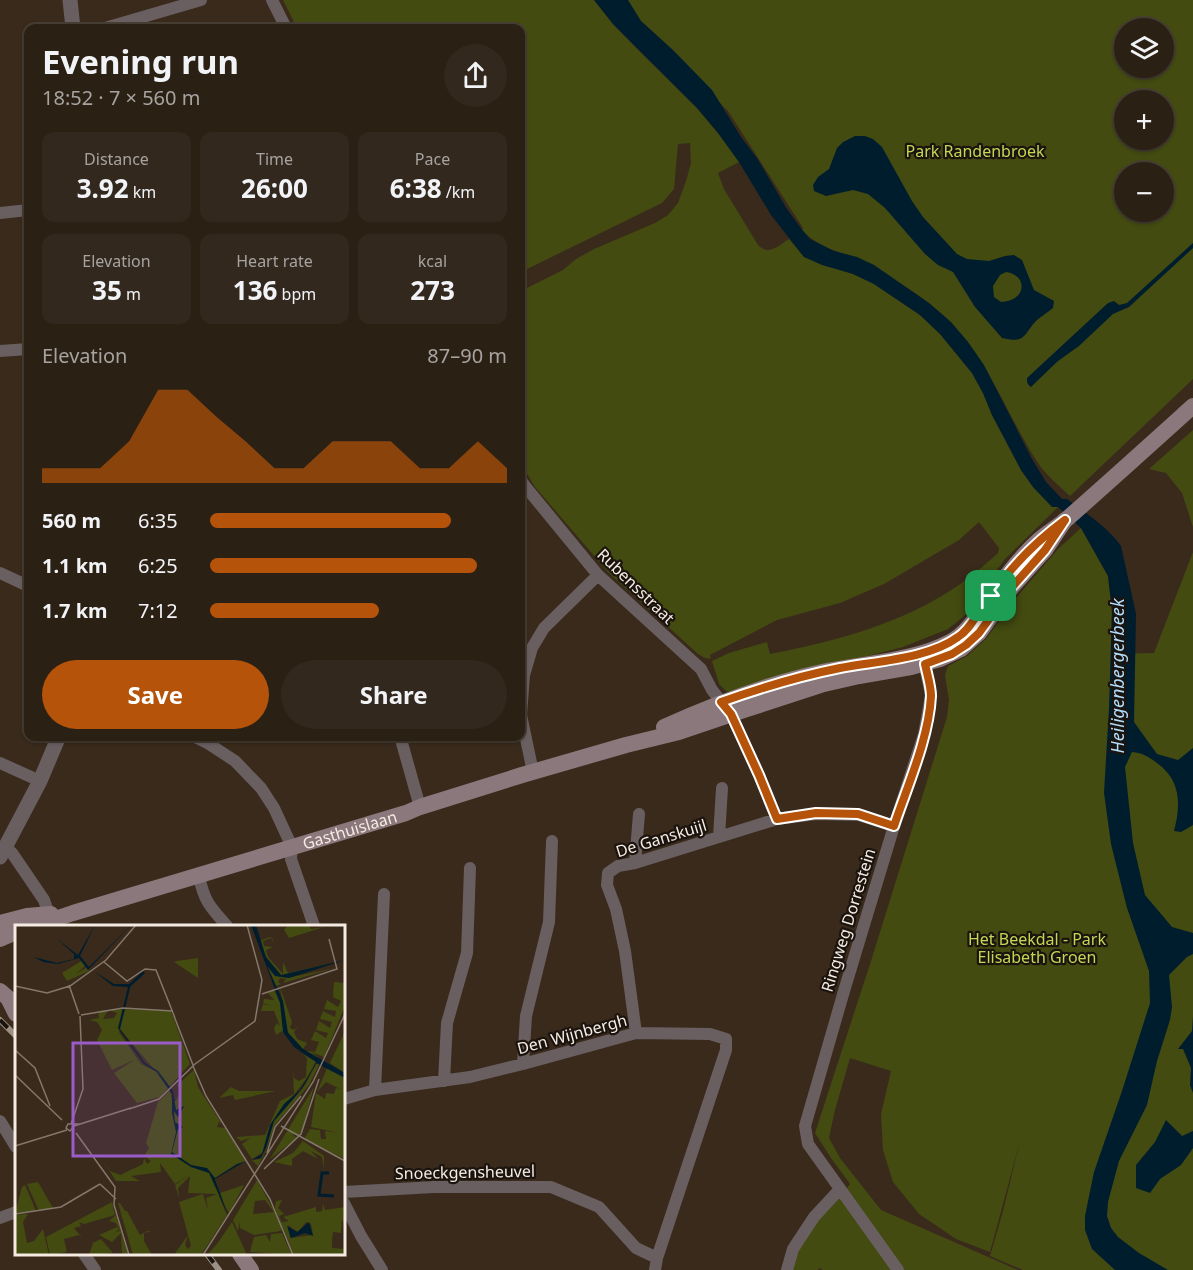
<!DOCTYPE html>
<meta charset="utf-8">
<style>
:root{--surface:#2b2014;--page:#33281d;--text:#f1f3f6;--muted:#a6a3a0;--line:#473e34;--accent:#b45309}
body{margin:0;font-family:"Noto Sans",sans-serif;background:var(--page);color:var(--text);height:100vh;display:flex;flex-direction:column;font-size:22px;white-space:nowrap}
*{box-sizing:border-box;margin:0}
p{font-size:20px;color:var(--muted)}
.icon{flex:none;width:33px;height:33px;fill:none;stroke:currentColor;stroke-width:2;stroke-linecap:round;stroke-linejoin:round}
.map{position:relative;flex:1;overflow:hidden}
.drawer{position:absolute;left:24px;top:24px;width:501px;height:717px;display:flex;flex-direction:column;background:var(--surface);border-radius:12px;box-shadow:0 2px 4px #0004,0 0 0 2px var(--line)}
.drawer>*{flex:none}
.buttons{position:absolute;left:1114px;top:18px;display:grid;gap:12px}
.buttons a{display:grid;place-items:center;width:60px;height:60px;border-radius:50%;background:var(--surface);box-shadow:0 2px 4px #0004,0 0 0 2px var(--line);font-size:30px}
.pin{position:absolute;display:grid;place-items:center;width:51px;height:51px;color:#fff;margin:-26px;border-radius:12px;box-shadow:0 3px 9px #0006}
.round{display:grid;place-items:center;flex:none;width:63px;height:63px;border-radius:32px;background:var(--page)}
.summary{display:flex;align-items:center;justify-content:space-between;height:102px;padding:0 18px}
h1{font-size:33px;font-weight:700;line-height:45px}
.stats{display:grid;grid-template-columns:repeat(3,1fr);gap:9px;height:102px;padding:6px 18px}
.stats div{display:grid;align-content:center;border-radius:12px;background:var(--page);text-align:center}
.stats b{font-size:26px;font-weight:700}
.stats small{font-size:16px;font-weight:400}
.stats p{font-size:16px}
.chart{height:168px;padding:12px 18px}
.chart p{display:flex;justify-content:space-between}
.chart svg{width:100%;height:108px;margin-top:6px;fill:var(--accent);opacity:.7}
.button{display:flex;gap:12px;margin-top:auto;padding:12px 18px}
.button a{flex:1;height:69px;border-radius:36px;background:var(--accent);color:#fff;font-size:24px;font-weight:700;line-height:69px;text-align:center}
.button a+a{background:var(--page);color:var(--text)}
ul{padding:0 18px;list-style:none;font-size:20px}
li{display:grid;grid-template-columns:96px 72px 1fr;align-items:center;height:45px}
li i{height:15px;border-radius:8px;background:var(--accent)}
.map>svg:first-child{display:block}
.green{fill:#434b11;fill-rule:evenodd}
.water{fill:#001d2e;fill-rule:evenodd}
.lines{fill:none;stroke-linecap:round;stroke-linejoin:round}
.minor{stroke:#695e60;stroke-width:12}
.tertiary{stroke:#695e60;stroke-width:15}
.secondary{stroke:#8a787c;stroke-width:16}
.rail-casing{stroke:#9c9084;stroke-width:6}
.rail{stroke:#1b140e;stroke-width:4;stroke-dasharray:11;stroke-linecap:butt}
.route-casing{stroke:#fff;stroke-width:12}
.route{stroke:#b45309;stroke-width:8}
.labels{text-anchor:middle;stroke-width:4.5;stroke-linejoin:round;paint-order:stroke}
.park-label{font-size:16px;fill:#c2d754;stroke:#1b140e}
.street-label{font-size:16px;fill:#f5ebe2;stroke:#1b140e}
.water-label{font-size:18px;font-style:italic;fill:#b1defc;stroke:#1b140e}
.inset-river{fill:none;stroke:#001d2e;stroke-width:3}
.inset-road{fill:none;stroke:#84776b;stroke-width:1.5}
.view{fill:#9a5cc8;fill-opacity:0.15;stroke:#9a5cc8;stroke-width:3}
.inset-edge{fill:none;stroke:#f5ebe2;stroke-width:3}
</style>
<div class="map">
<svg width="1193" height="1270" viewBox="0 0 1193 1270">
<rect width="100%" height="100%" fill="#392a1b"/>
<path class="green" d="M283,0H594L613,24L635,47L697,108L718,133L739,162L718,173L724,189L758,245C769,256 778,246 789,239L804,257L853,274L874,284L920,315L940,334L972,373L983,393L992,415L1021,470L1033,487L1052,506L1058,507L1005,559L978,596L968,613L948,629L903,647L766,682L732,693L726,691L719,684L712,661L729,653L767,642L770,654C837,641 906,623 963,582C975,573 987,563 998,553L999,548L979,522L959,540L884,584L840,603L777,620L710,655L711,658C706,660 703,656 698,654L608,572L535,487L520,462L521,291L563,270L576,259L594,249L655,223L668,215L678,203L686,181L691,163L690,143L678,144L674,189L662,203L521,272L520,28H297Z
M617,0H1193V379L1070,496C1059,486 1046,475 1038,463C1008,417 990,363 952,324C936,307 917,294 898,282C889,276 880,269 871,264C848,253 821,251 802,230L803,228L728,111ZM1125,28H1164V68H1125ZM1125,100H1164V140H1125ZM1125,172H1164V212H1125Z
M1193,430V527L1182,493L1166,473L1149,469Z
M1081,528L1108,576L1112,611L1111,654L1154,653L1193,552V1270H1023L990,1256L1003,1211L1020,1141L990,1252L956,1239L919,1214L893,1182L883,1150L881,1114L891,1071L850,1058L835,1110L829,1138L840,1158L881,1210L1018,1270H823L819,1268L818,1270H791L796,1250L811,1227L835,1203L850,1184L831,1158L815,1133L871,961L947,717L949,700L945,675L948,666L967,656L986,639L1014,600L1058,549Z"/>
<path class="water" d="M594,0H628L641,21L673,50L712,90L741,137L757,158L787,209L800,227L810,239L834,251L857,257L874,265L929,303L951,322L968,342L984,365L1032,459L1046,482L1062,499H1067C1086,514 1107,526 1121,546L1136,614L1134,722L1157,754L1178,760L1193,748V825L1181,832L1174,831C1181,805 1181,780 1157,763C1149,757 1143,753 1132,752L1125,767L1133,843L1145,895L1172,927L1193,933V954L1187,957L1169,975L1172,1007L1170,1020L1157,1061L1147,1105L1119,1161L1108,1202L1107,1216L1111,1228L1118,1237L1139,1253L1168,1270H1115L1092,1249L1085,1230V1216L1094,1172L1122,1091L1150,1003L1149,971L1127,908L1111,844L1104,793L1109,708L1112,611L1108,576L1081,528L1058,507H1052L1033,487L1021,470L992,415L983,393L972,373L940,334L920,315L874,284L853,274L822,265L804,257L771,215L739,162L718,133L697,108L613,24Z
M855,136H865L873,139L882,147L912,201L923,217L957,254L967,259L989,261L1005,256L1014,255L1022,260L1034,290L1054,301L1053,308C1048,312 1042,316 1037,320C1023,334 1027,344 1002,338L975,307L953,272L938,265L925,254L885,208L868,194L853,190L826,196L814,191L813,185L818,177L829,169L837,148L843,142ZM1006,272C1028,275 1027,301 1001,302L994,297L993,286L1000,275Z
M1193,243V248L1129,307L1113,314L1079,346L1058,361L1034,384L1031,387C1027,384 1027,382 1027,378L1108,303L1114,301L1119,305L1127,303Z
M1193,1016V1093L1190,1085L1191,1068L1183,1049H1178L1192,1031Z
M1166,1120L1182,1136L1193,1131V1148L1181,1165L1160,1179L1150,1193L1136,1188V1165L1155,1142Z"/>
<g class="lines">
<path class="minor" d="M272,0L286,28
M105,28L201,0
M0,213L28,210
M0,351L28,349
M520,479L525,486L598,575L701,669L712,690L731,714L759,775L777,819
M0,573L28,586
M193,736L209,744L235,761L261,788L274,808L292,847L291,859L314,926
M400,736L420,807
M0,763L40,781
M533,772L521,715L524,675L532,648L544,628L598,575
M719,837L722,788
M6,847L12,853L44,900L51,921
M635,863L639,814
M199,876C204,901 210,907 227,926
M636,1033L625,951L616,909L607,885L608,873L618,866L635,863L777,819L816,814L859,815L894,826
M523,1064L526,1016L549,922L552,841
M444,1081L447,1023L467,953L470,868
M375,1090L384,894
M344,1099L375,1090L470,1077L523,1064L636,1033L710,1034L726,1039V1050L657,1258L655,1270
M0,1121L16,1147
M344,1192L434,1187H551L599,1207L636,1248L657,1258
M344,1203L361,1236L382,1270
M0,1218L16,1212
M84,1254L95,1270
M787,1270L793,1249L814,1217L840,1189
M898,1270L808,1144L805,1126L844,991L894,826L924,734L931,695L923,657"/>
<path class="tertiary" d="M70,0L73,28
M0,857L40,781L59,736"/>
<g class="secondary">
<path d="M664,727C715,704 767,684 822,672C864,663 911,662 950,642C969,632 977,615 989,599C1004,578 1020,557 1039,540C1048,532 1059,526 1068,518C1110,481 1152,443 1193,406"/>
<path d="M0,923L27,916L51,914"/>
<path id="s1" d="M34,926L73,913L406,813L420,807L522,775L626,745L679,732L744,710L824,684L859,676L911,667L940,659L961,649L979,633L1012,587L1045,550L1065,520"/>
<path d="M0,939L16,932"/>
<path d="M0,991L8,998L16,1014"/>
<path d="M240,1254L251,1270"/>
</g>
<g class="rail-casing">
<path id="rail" d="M0,1020L16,1036
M207,1254L219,1270"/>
</g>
<use href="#rail" class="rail"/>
</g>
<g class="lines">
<g class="route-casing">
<path id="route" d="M1065,520L1045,550L1012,587L979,633L966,645L952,654L925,664C927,674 931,686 931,696C929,738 907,787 894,826L858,814L816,813L777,819L759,775L731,714L721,702C760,688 800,676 840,668C876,661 928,659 958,637C969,630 974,619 981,609C988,599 995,589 1003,580C1022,555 1041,538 1065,520Z"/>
</g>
<use href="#route" class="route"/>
</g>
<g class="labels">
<g class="park-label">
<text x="975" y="157">Park Randenbroek</text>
<text x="1037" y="945">Het Beekdal - Park<tspan x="1037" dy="18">Elisabeth Groen</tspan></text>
</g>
<g class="street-label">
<text transform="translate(636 586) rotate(44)" y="6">Rubensstraat</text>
<text dy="6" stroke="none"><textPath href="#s1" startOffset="330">Gasthuislaan</textPath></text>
<text transform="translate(661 838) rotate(-17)" y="6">De Ganskuijl</text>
<text transform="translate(848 920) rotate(-73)" y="6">Ringweg Dorrestein</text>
<text transform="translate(572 1034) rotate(-15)" y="6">Den Wijnbergh</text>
<text transform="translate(465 1172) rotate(-1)" y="6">Snoeckgensheuvel</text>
</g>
<g class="water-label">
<text transform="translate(1118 676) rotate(-90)" y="6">Heiligenbergerbeek</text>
</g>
</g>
<g transform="translate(15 925)">
<rect width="330" height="330" fill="#392a1b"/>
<path d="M273,0H294L296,4L309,2L274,13L269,5ZM256,13L248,16L249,21L258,22L251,25L253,32L268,49V37L273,48L319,38L276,50H266L252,34L244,16L255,12L257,13L259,19ZM183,33V53L159,37L162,36ZM66,36L70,41L61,49L72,42L74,46L52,56L47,48ZM252,40L262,51L272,53L320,43L268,58L271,54L265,53L263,57L266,59L261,61ZM319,57L330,58V81L309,132L296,127L307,135L290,126L300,127L304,117L296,115L300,106L311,113L313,108L301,105L304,96L315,103L317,97L305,94L308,86L320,92L321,86L309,84L312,75L323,82L326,76L318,72ZM265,62L277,97L275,103L279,105L284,100L279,107L282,114L292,118L288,124L272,106ZM259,65L266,79L269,109L267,106L261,110L259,103L262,98L265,101L259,86H246L248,79L257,81L248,78L249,74L259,75L253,68ZM109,84L104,107L126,139L140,146L153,163L145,172L122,178L99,148L119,135L97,145L82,115L87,105L82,97L74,95L84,93L83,86L93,85L88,94L99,93L102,88L95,85ZM110,84L156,86L175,139L154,162L104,103ZM330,106V148L315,138ZM287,129L301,136L296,148L255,200L248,227L237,234L227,219L235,213L226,216L221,212L250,210L265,176L279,169L278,145L279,153L284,156L291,152L292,133ZM302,138H305L294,160L260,200L251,225L243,241L237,235L245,234L251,223L259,196L290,160ZM313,141L330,153V234L289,214L295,204L305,205L306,214H311L310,206L324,208L296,202L301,168L310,174L311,168L319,169L321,163L325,164L311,157L302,167ZM179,145L183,162L207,199L204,197L202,202L210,203L231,236L200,253L205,268L229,260L214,288L203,269L212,290L186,330H159L173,310L170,320L173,324L176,321L164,277L188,269L193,285L191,273L202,269L173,268L175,251L163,263L164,273L160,260L174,250L160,259L145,238L146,247L116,251L125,256H101L84,230L95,246L105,250L128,239L129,233L132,239L136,236L129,231L134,223L131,218L143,177L155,165L157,176H161L165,166L162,160ZM216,162L224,166H261L220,175L218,170L204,173ZM299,162L288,202L284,210L277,209L282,213L255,234ZM288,216L309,231V244L307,232L296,226L303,234L288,226L277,234V241L259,237L278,228ZM242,255L266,298L273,317L277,328V330L235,327L239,312L251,310L255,317L256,309L267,308L276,329L266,301V306L239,310L225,303V297L223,306L218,295ZM250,275L259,287L238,289L240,276ZM23,257L38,283L24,286L12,259ZM10,260L21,286L0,288L7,262ZM267,275L263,283L269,289L264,291L267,297L274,296L268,292L301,282V287L307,286L308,279L310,285L330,282V303L327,294L326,308L318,307L317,315V323L330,324V330H279L260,283L261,276ZM291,297L296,299L298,310L275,313L273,300L283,307ZM97,277L100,290L69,299L64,297L66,301L59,303L68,314L64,310L49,314L52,327L35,330L31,312ZM103,278H105L110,286H112L125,310L132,306H136L129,308V316L137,330H118ZM13,289L8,297L12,318L19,316L28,304L34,330H0V290ZM101,290L113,330H107L106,308L97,317L84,310L102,302L104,305L100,307L105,306L101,298L94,296ZM217,297L232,330H192L202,319ZM86,314L98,328L74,330L78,318Z" fill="#434b11" fill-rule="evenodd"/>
<path d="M80,0L65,31L74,42L116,0L73,45L64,33L43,39L28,37L19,32L42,38L59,34V29L42,14L63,30ZM236,0H241L251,32L266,50L330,35L274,53L260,51L252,41L268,76L273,108L288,124L328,147L330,153L301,138L287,164L259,196L251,223L246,233L237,235L247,229L255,200L269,179L285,165L301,137L279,122L268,107L265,78ZM80,47L99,59H116L105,104L130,138L143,146L158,166L161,185L169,181L163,192L159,186L160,197L168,202L163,204L157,227L176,240L192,243L200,253L222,239L231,236L200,254L213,290L194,248L176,242L156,229L161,207L157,188V169L142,147L129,139L103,103L113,62L98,61ZM294,297L298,311L290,308L276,313L272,301L282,307Z" fill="#001d2e"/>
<path class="inset-river" d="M115,60L129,47M314,248H307L304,270L319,271"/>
<path class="inset-road" d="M89,37L112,56L130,44L141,45L160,93M54,60L64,89M0,61L32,68L55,61L91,35L121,0M247,69L322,44L314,14M66,90L108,83L158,86M159,91L178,140M0,125L20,143L35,181M178,141L191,171L255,274L278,330M0,150L47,195M114,184L144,174L180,139L240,96L247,55L232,0M56,199L68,164L65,91M65,199H53L51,203L55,206L59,201L116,183M266,201L330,236M61,208L100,262L99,280L114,330M0,221L52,205M252,228L260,202L286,171M249,244L286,209L304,154M85,259L101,274M0,289L46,282L85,259M188,330L298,157L330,89"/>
<path class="view" d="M58,118H165V231H58Z"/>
<rect width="330" height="330" class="inset-edge"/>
</g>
</svg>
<div class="buttons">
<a><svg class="icon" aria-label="layers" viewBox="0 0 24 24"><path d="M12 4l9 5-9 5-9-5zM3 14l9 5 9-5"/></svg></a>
<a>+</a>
<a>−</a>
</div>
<div class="pin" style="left:991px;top:596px;background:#1e9e55"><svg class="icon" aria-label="arrive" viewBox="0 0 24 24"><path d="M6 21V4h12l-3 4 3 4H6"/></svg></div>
<section class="drawer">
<div class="summary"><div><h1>Evening run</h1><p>18:52 · 7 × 560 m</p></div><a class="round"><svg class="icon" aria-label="share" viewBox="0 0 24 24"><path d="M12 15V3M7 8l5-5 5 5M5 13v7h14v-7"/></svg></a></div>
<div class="stats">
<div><p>Distance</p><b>3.92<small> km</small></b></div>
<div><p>Time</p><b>26:00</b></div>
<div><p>Pace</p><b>6:38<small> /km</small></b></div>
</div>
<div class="stats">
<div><p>Elevation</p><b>35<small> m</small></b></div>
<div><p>Heart rate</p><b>136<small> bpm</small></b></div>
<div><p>kcal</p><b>273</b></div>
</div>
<div class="chart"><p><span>Elevation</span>87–90 m</p>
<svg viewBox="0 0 160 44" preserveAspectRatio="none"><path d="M0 44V38L10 38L20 38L30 27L40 6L50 6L60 17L70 27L80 38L90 38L100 27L110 27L120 27L130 38L140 38L150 27L160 38V44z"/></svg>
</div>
<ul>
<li><b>560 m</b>6:35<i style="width:81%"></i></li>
<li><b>1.1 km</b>6:25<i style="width:90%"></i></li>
<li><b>1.7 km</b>7:12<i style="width:57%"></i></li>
</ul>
<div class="button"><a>Save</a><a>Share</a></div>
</section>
</div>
